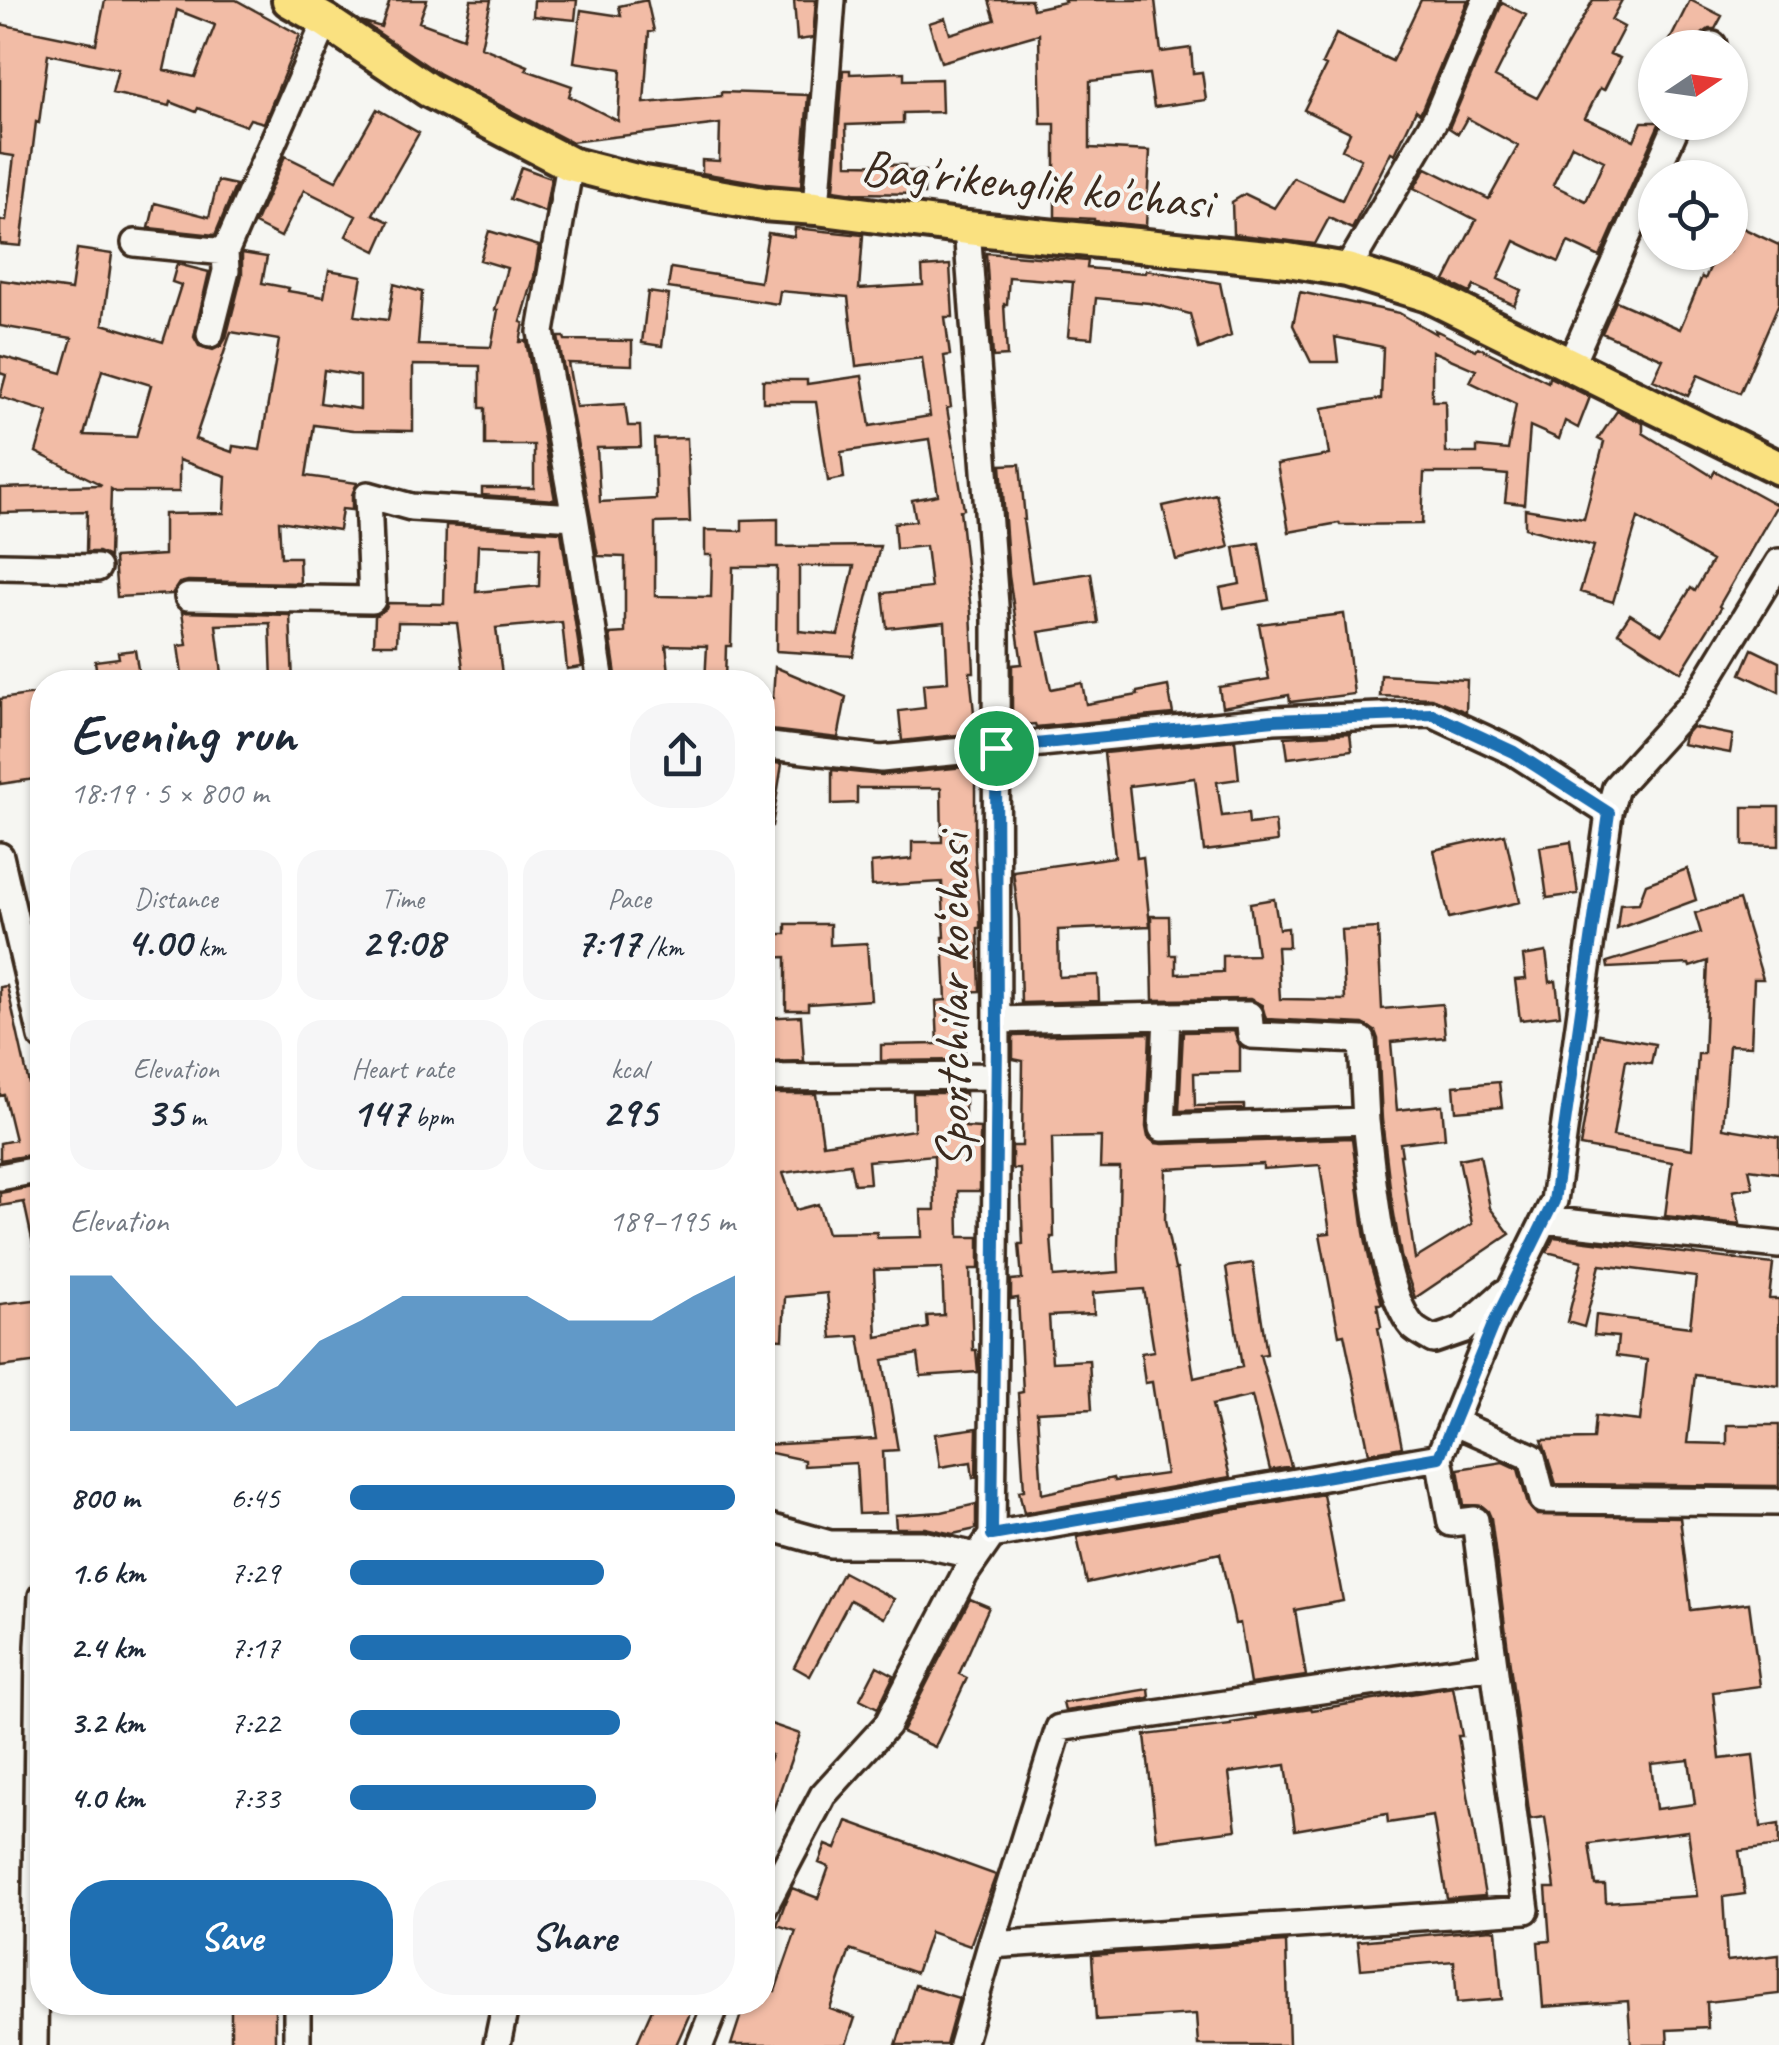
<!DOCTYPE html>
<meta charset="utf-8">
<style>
:root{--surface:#fff;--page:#f6f6f7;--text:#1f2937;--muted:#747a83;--accent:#1f6fb2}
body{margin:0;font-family:Caveat,sans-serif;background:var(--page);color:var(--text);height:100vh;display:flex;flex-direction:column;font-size:38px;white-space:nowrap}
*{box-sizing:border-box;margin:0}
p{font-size:32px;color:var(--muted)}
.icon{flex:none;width:55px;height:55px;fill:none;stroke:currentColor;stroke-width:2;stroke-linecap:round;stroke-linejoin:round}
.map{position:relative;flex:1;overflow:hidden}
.details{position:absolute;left:30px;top:670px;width:745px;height:1345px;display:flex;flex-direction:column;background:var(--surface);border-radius:40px;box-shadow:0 2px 8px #0004}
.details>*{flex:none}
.needle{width:65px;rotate:77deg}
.tools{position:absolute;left:1638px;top:30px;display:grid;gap:20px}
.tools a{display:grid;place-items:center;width:110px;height:110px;border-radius:50%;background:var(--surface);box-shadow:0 2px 8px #0004;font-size:50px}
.pin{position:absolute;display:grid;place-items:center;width:85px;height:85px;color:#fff;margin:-42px;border:5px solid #fff;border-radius:50%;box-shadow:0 2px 10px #0007}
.round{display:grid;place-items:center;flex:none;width:105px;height:105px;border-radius:40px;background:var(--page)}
.head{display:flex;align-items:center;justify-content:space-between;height:170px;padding:0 40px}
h1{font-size:55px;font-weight:700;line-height:75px}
.figures{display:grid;grid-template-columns:repeat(3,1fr);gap:15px;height:170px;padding:10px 40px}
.figures div{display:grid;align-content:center;border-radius:25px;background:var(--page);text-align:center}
.figures b{font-size:42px;font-weight:700}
.figures small{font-size:28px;font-weight:400}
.figures p{font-size:28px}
.chart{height:280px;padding:20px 40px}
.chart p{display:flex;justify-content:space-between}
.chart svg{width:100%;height:180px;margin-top:10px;fill:var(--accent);opacity:.7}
.primary-button{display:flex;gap:20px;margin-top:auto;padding:20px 40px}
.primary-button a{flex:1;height:115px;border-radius:40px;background:var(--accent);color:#fff;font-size:40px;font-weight:700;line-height:115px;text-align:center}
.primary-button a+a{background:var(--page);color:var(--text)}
ul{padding:0 40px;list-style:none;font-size:32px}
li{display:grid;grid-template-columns:160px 120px 1fr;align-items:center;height:75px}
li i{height:25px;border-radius:12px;background:var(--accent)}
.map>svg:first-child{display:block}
.building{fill:#f2bca6;stroke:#3b2a1e;stroke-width:2.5;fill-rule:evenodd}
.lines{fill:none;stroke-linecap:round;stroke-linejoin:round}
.minor-casing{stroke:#3b2a1e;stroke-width:32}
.major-casing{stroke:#3b2a1e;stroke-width:40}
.minor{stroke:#f6f6f2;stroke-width:25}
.major{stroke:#fae180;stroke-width:32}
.route-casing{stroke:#fff;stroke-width:20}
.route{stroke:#1f6fb2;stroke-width:12}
.labels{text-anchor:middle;stroke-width:8;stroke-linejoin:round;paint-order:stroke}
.street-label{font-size:50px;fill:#3b2a1e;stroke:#f6f6f2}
</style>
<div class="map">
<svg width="1779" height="2045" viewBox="0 0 1779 2045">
<rect width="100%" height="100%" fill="#f6f6f2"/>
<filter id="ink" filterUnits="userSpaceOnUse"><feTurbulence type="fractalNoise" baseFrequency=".01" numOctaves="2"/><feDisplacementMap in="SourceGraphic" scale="20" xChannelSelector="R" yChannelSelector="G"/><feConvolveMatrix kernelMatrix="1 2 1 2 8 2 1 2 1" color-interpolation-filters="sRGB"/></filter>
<g filter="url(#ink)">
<path class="building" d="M105,0H236L300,35L264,123L250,119L246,126L198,108L196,112L171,102L170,106L112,93L118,69L48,54L39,123L36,122L21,246L0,244V220L6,221L14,156L0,154V24L96,44ZM177,10L215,25L195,77L164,70Z
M390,0H427L419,22L463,38L471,0H491L481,47L528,66L526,70L572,86L569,96L618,121L621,69L574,62L581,10L621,16L619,6L647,0L654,31L649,32L644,103L721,96V92L808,95L801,187L766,184L702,173V160L719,161L720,124L571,142L438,73L361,21L381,27Z
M534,0H577L575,20L533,16Z
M794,0H816L813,38L797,40Z
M989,0H1031L1033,9L1065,2L1064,0H1155L1161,52L1191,48L1193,73L1202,72L1206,100L1154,107L1149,74L1090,81V148L1150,151L1146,226L1094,221V219L1055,217V124H1041L1039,34L941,62L929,23L945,18L950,34L995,20Z
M1421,0H1468L1422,109L1420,113L1416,110L1395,154L1391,152L1352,229L1329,218L1315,244L1233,234L1232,202L1245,194L1274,208L1294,178L1342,200L1361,159L1342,150L1350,132L1304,110L1326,66L1322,64L1336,34L1392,61Z
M1593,0H1622L1611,20L1624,27L1610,54L1620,58L1604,90L1600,88L1585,118L1634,140L1642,122H1660L1600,257L1568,242L1559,262L1515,241L1498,279L1521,290L1514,305L1474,286L1470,293L1445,281L1476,220L1414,188L1426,168L1489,199L1518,146L1467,118L1458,134L1449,128L1502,3L1526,15L1495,77L1537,98ZM1572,145L1604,161L1586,201L1553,185Z
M1690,0L1722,16L1715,29H1709L1702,34L1696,48H1666Z
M843,70H850V74L904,72V80L941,79L942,112L903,113V123L846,125L847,164L905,165V171H925L924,194L854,193L834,190Z
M377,109L419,133L373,214L389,222L376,251L346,236L356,216L304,190L281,237L255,224L285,156L336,181Z
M521,167L551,178L545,212L510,199Z
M218,181L236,185L215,235L149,228L155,203L209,217Z
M1730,222L1779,245V303L1740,393L1698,375L1688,396L1653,380L1663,359L1602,333L1616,301L1680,329L1702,277L1705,279L1717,252H1730Z
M795,228L863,235L859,289L923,285L922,267L950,265L953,317H945L950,355L944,356L951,407L947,408L964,509L960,510L971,611L974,672H970L976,733L902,741L899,711L925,708L923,684L948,682L945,622L887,628L883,593L931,588L926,546L896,549L894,523L916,521L912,500L938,495L929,439L841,452L844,478L828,481L816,402H763V380H807V384L862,376L870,426L930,416L922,358L856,366L848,297L780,291L778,304L668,288L671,268L760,282L768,233L794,237Z
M489,231L539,246L534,277L521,322L524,323L520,342L526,341L555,500L482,495V488H534V445H485V408H480V366L413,365V431L353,430L314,425L306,476L357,483L352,495V510L342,509L339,530L279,521L281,557H299L300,583L188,581L179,583L172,594L117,597L114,558L164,555V514L224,513L226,476L179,460V492H116L111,489L109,557L98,552H86L87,511L0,513V488L102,485L36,452L48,412L0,397L6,375L0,373V356L62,373L72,338L0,326V280L71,290L77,249L112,254L103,324L163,342L181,285L172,282L177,264L209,272L194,337L199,346L213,350L221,346L226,338L242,275V253L267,257L262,283L289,288L288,291L324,297L329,270L362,276L355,316L388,320L394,284L422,292L418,345L491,347L498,310H495L507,268L480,260ZM231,332L279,340L260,450L233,446L232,452L195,439ZM102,370L151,385L136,437L84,435ZM324,370L360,376V409L320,403Z
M986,253L1088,261L1087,268L1145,273L1146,270L1220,283L1231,336L1199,349L1190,314L1149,303L1096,298L1092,338L1068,336L1073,282L1009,277L1007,304H1004L1007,356L993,357Z
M648,292L669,295L662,346L642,343Z
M1300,292L1399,313L1436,334L1435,330L1476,350L1478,347L1548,382L1549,377L1590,397L1578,428L1565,421L1559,439L1530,426L1524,504L1505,502L1508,475L1484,473H1424L1422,524L1340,525L1339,523L1289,532L1277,464L1329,455L1322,408L1381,399L1383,347L1335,337L1338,362H1311L1293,325ZM1432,351L1476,370L1470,382L1516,404L1508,450L1477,447V453H1446L1445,401H1432Z
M558,337H564L565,340L632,341V365L568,363L576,407L625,404L628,426H640L641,447L597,448L600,502L656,499L654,439L687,438L690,522L655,523V596L711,597L712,555H705V530L742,531V520L778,519V547L880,546L853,656L776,651L777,567H733L731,646H726L725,682H705L707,646L666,645L670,682H617L610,634L625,633V557L598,556ZM799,566H854L838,635L799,631Z
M1617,411L1643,423V433L1712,476L1715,471L1777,505L1719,606L1721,608L1681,672L1618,632L1630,614L1662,634L1691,588L1695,591L1712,561L1638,518L1613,602L1580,592L1594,546L1525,528V509L1584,519L1604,442L1598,439Z
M1020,464L1025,520H1023L1032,582L1091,573L1098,623L1039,632L1051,689L1082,683L1086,704L1138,695L1137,692L1168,686L1173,714L1036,727L1035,724L1012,726V665L1022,664L1009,576L1001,465Z
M1216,494L1229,547L1176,560L1163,506Z
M446,525L561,532L582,667L567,669L562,622L496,628L503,682H483L482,672L464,676L457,623L398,622L397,644H374L375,616L386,609L388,603L444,604ZM478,545L540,547L539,586L476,592Z
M1259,543L1269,600L1224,608L1220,588L1240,584L1234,547Z
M182,612L290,615L293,682H272L270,623L216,625L223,682H183L178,646L187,645Z
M1344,614L1354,694L1290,702L1289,695L1222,707L1219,687L1269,679L1259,624Z
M1752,649L1779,662V692L1741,674Z
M135,650L140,682H98L95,661L119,658L118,652Z
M775,667L846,697L838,738L762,729V697L773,698Z
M1381,675L1467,680L1466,712L1432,698L1380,696Z
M42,693V778L0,784V699Z
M1692,727L1733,735L1730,753L1682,744L1684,736Z
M1350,733L1352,750L1288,758L1285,737Z
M1235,740L1239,779L1217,782L1222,816L1248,813L1249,824L1275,821L1277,842L1204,851L1195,778L1129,786L1137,858L1143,857L1150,926L1058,930L1059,977L1098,975L1099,1001L1021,1003L1019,919L1013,871L1115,857L1104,753Z
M762,761L782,764L772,826H762Z
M975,766V859L980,917V928H978L980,991L962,992L965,1060L881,1061V1045L938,1044L936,1001L946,1000L943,937H945L942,882L872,886L871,863L912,859V842H942L941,788H857V803L832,804V770L882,775Z
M1743,807H1779V846L1743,845Z
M1505,834L1520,902L1449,918L1434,850Z
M1571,842L1578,894L1547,898L1540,847Z
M1687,869L1696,900L1617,929L1620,904L1639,903L1646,884Z
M1274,899L1279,929L1288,928L1289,947H1277L1280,999L1345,1000L1341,930L1378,928L1382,1009L1442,1004L1445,1037L1391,1042L1397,1110L1442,1105L1445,1138L1400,1143L1402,1155H1400L1415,1259L1472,1224L1459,1159L1480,1155L1490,1208L1510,1234L1415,1298L1401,1256L1391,1196L1382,1120L1378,1039L1375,1031L1363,1024L1266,1019L1262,1005L1250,999L1153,1000L1151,916H1169L1170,955H1176V974L1223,972V956L1257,955L1250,903Z
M1739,900L1763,979H1754L1751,1046L1729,1045L1723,1128L1779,1137V1173L1749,1169L1753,1187L1733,1191L1740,1224L1665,1216L1672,1162L1580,1146L1599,1034L1655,1044L1651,1064L1626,1060L1613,1136L1692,1149L1698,1054H1704L1708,961L1690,967L1689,964L1608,968L1607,962L1701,933L1695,913Z
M786,924H830V945L867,943L871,1000L808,1004V1010H786V957L762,958V934H786Z
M1546,952L1550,982L1556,981L1560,1015L1520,1020L1515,980L1526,979L1523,956Z
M7,986L42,1142V1153L0,1160V1143L15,1140L4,1095L0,1096V987Z
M801,1016L804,1061L762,1062V1018Z
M1234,1031L1240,1046V1072L1194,1073L1195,1106L1244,1105V1109L1179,1111L1183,1032Z
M1150,1033L1146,1127L1148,1137L1155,1143L1163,1144L1352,1138L1364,1232L1370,1263L1382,1304H1377L1381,1327L1378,1328L1402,1447L1369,1453L1344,1334L1339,1335L1320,1234L1330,1233L1320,1165L1263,1169V1164L1166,1169L1165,1221L1175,1269H1177L1194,1378L1242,1367L1226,1267L1253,1263L1267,1354L1260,1355L1291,1466L1270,1470L1252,1396L1212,1405L1230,1477L1024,1513L1019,1491L1024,1490L1018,1393L1023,1392L1018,1298L1011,1299V1280L1022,1279L1019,1244H1023L1020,1169H1012V1146H1022L1023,1061L1013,1059V1036ZM1101,1137L1100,1168H1120L1118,1247L1119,1272L1054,1277L1051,1237H1054L1052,1138ZM1144,1289L1154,1351L1141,1353L1145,1383L1152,1382L1166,1474L1114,1481L1113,1478L1042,1494L1037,1412L1092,1409L1089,1360L1052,1362L1049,1316L1094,1314L1093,1293Z
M1499,1082L1502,1107L1456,1111L1454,1086Z
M913,1093H965V1127L980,1128V1191H958L959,1237H979V1269H970L973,1350H976L978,1372L921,1376L918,1354L883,1360L898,1450L883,1451L886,1513L859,1514L856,1463L804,1466V1460L762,1451V1445L876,1439L859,1336L832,1338L827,1293L785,1297L783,1339L762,1338V1309L765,1310L762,1280V1094H816L823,1144L914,1130ZM934,1155L935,1210H921L922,1237L877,1238V1232L827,1233L818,1204L796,1210L783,1173L850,1164L854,1184L870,1183L868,1161ZM942,1268L944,1315L927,1316L928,1328L877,1337L874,1270Z
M42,1185V1252L35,1253L24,1202L0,1206V1193Z
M1554,1237L1773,1264L1769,1299H1779V1386L1695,1375L1687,1443L1727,1444V1425H1779V1486L1556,1484L1542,1440L1593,1439L1595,1416L1640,1421L1647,1360L1616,1356L1618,1337L1594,1335L1596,1315L1690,1327L1696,1277L1600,1265L1584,1327L1567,1322L1582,1261L1547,1252Z
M42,1299V1348L38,1349L40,1362L0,1367V1304Z
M977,1428L976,1477L973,1478L971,1462L940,1467L935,1434Z
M1503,1462L1518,1469L1528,1505L1537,1515L1680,1517L1691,1610L1749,1603L1760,1686L1713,1692L1720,1759L1753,1755L1761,1827L1779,1824V1846L1739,1851L1745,1894L1723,1897L1727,1961L1779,1955V1994L1707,2002L1708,2028L1667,2030L1668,2045H1631L1628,2001L1543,2007L1538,1942L1550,1941L1546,1888H1555L1545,1817L1530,1819L1491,1518L1488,1511L1482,1506L1464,1505L1458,1469ZM1689,1760L1695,1804L1656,1809L1651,1764ZM1688,1831L1697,1896L1606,1902L1605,1885H1595L1589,1844Z
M1323,1494L1343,1601L1295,1610L1306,1676L1250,1684L1240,1623L1235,1624L1220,1553L1087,1583L1077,1537Z
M976,1504V1529L953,1534L925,1528H896L895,1515L942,1512Z
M843,1572L894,1599L884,1618L850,1600L810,1676L794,1667Z
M970,1599L989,1607L959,1674L967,1678L935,1747L902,1732Z
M877,1666L894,1675L878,1708L860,1699Z
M1453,1687L1462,1736H1458L1485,1896L1447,1899L1433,1816L1388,1823L1387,1814L1295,1830L1286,1765L1229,1773L1236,1830L1157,1840L1145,1735L1231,1725V1723L1256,1719L1255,1716L1311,1708L1312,1710Z
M1149,1689L1150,1698L1065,1711L1063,1703Z
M762,1721L800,1734L765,1833L762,1832V1779L771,1755L762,1752Z
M847,1821L996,1875L970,1946L930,1932L916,1973L850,1950L830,2009L855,2018L846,2045H731L745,2002H762V1987L775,1991L796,1931L777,1925L785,1903L792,1888L818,1898L829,1867L819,1863L826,1845L836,1849Z
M1491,1929L1496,1930L1502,1999L1457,2003L1454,1961L1361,1969L1358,1941Z
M1286,1942L1289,2045H1198L1196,2014L1096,2020L1092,1955Z
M915,1985L959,1998L946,2045H896Z
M231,2002H275V2045H231Z
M655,2002H695L676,2045H636Z"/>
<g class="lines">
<g class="minor-casing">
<path id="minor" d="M1712,48L1713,45
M816,208L832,0
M967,228L996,619L997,1076L992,1535
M135,243L225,252L326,21
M1347,270L1437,116L1486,0
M210,334L226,271L225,252
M1570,365L1678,122
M575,517L601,682
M0,566L97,568
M188,597L372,600L368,495L411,507L575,517L541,332L570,164
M762,745L881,759L1274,720L1432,714L1514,752L1609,813
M0,856L42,1037
M1167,1016L1249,1015L1251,1035L1362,1040L1366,1121
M997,1020L1167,1016L1162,1128L1366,1121C1372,1171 1381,1291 1413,1327C1418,1332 1427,1336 1433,1340L1462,1330L1504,1293
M762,1078L997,1076
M0,1177L42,1169
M1545,1220L1779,1245
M1453,1422L1532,1457L1543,1500L1779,1502
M762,1525L830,1544H922L976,1556
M992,1535L1439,1457
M762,1911L823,1795L887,1725L965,1574L992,1535
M991,1945L1059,1728L1494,1665
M34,2045L39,1646L42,1596
M297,2045V2002
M497,2045L506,2002
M700,2045L717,2002
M962,2045L991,1945L1526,1910L1475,1520L1451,1523L1439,1457L1492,1327L1554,1201L1609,813L1616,787L1695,700L1779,562"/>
</g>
<g class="major-casing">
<path id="major" d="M289,0L326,21L428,90L570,164L644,183L763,204L816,208L967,228L1288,260L1347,270L1428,295L1779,468"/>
</g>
<use href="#minor" class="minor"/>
<use href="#major" class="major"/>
</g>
</g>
<g class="lines" filter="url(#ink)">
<g class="route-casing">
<path id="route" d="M1432,714L1514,752L1609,813L1554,1201L1492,1327L1439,1457L992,1535L997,1038L996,748L1274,720Z"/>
</g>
<use href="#route" class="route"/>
</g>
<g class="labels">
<g class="street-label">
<text transform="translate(1037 183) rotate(6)" y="18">Bag'rikenglik ko'chasi</text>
<text transform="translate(951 1001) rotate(-90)" y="18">Sportchilar ko‘chasi</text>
</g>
</g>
</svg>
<div class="tools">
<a><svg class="needle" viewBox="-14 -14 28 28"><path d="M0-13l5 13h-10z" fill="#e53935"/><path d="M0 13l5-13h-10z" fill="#747a83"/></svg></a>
<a><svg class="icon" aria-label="locate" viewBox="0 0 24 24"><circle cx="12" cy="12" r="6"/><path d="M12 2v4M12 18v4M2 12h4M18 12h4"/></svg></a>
</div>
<div class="pin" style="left:996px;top:748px;background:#1e9e55"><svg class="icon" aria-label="arrive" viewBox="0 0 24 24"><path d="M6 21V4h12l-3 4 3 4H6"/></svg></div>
<section class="details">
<div class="head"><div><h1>Evening run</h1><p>18:19 · 5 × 800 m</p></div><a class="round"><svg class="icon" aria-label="share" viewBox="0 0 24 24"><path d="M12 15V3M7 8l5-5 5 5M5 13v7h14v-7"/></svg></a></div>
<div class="figures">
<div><p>Distance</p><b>4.00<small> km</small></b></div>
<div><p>Time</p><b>29:08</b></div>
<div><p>Pace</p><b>7:17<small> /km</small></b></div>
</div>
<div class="figures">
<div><p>Elevation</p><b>35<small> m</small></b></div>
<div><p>Heart rate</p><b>147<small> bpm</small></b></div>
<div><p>kcal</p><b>295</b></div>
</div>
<div class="chart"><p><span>Elevation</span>189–195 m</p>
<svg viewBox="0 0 160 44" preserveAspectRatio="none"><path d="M0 44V6L10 6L20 17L30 27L40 38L50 33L60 22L70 17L80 11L90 11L100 11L110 11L120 17L130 17L140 17L150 11L160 6V44z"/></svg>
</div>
<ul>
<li><b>800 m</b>6:45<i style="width:100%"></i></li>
<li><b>1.6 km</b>7:29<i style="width:66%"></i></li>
<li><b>2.4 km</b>7:17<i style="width:73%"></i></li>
<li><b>3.2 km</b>7:22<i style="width:70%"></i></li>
<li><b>4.0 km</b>7:33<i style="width:64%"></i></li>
</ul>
<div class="primary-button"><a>Save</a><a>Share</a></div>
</section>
</div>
